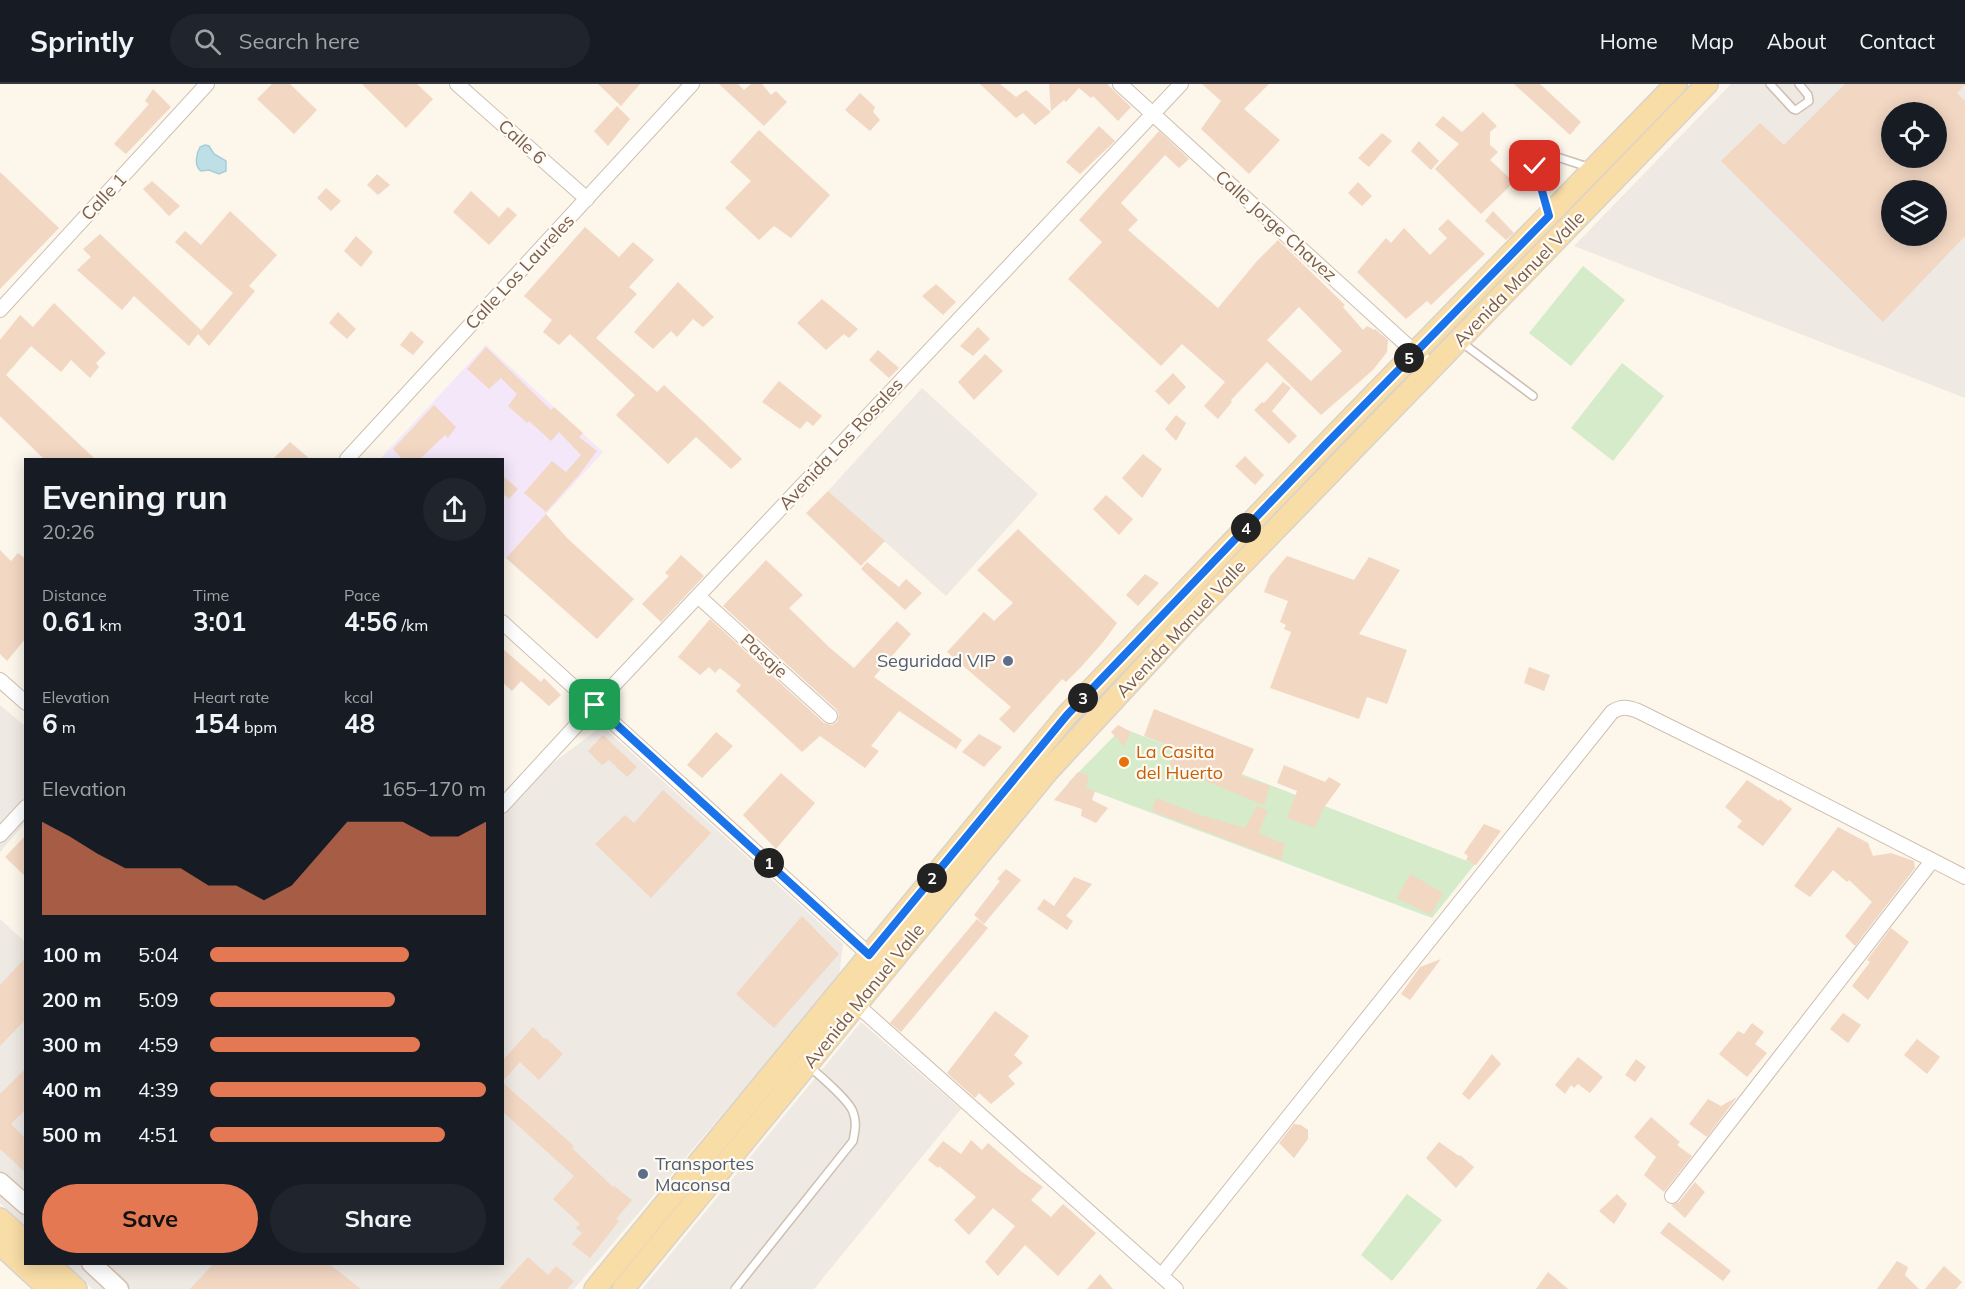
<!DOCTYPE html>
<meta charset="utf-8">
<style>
:root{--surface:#171b24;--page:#20242c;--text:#f1f3f6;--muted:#9ea1a6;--line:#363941;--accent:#e37853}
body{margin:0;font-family:Mulish,sans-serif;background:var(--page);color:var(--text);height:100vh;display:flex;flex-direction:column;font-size:22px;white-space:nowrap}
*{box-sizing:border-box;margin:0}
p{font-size:20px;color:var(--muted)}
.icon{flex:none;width:33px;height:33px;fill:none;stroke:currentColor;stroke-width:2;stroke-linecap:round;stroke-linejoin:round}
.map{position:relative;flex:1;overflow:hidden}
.panel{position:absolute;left:24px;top:374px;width:480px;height:807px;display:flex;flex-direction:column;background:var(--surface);border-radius:0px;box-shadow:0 3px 15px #0003}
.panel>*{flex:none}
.controls{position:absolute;left:1881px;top:18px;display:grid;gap:12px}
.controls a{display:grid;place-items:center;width:66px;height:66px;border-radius:50%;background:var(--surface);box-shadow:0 3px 15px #0003;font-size:30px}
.pin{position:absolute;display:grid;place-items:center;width:51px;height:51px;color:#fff;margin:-26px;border-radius:12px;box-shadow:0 3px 9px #0006}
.km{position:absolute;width:30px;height:30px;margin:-15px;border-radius:50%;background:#222;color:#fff;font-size:16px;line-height:30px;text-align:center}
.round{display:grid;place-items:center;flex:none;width:63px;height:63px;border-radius:32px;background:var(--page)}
.head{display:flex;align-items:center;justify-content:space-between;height:102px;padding:0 18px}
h1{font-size:33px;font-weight:700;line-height:45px}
.figures{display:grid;grid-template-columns:repeat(3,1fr);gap:9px;height:102px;padding:6px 18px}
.figures div{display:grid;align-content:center}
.figures b{font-size:26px;font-weight:700}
.figures small{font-size:16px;font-weight:400}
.figures p{font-size:16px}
.chart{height:168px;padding:12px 18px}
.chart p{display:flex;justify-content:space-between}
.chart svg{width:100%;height:108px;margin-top:6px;fill:var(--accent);opacity:.7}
.button{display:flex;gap:12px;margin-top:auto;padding:12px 18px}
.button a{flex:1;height:69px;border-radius:36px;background:var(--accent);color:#111;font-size:24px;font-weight:700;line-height:69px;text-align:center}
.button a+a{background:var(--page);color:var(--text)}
ul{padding:0 18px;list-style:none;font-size:20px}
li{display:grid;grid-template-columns:96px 72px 1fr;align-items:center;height:45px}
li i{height:15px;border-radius:8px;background:var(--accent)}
header{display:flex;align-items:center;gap:36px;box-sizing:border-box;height:84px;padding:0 30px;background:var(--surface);border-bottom:2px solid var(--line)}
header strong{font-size:28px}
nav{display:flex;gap:33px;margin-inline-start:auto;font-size:21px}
.search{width:420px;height:54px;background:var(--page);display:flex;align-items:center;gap:15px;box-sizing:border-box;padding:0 21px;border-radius:33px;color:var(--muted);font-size:22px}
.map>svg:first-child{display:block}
.industrial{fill:#eee9e3;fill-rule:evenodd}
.education{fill:#f3e7f9}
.green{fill:#d5ebc9}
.water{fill:#bfdfe7;stroke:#a5cfd8;stroke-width:1.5}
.building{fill:#f2d7c3;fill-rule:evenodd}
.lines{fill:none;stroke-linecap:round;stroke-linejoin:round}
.lane-casing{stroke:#cfbfb0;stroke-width:10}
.street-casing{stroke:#cfbfb0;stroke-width:16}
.secondary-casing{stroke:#d5c1b0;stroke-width:21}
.primary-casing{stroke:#d9d2cd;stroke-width:24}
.lane{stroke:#fff;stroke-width:7}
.street{stroke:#fff;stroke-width:14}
.secondary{stroke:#fff;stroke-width:18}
.primary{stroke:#f9dda6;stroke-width:21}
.route-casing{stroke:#fff;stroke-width:12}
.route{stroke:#1a73e8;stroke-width:8}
.service-dot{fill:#5c6f8a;stroke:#fffaf2;stroke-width:2}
.food-dot{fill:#e8710a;stroke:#fffaf2;stroke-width:2}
.labels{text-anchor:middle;stroke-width:4.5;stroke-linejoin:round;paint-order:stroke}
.street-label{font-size:18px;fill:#785e4d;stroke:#fffaf2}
.service-label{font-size:18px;fill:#4e5e75;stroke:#fffaf2;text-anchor:end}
.food-label{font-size:18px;fill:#c56008;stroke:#fffaf2;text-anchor:start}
</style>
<header>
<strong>Sprintly</strong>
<div class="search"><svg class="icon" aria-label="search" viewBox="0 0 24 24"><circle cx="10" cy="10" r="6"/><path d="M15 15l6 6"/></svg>Search here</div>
<nav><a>Home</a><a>Map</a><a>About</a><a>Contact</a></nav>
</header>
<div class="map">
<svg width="1965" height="1205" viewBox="0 0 1965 1205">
<rect width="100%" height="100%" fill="#fcf6eb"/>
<path class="industrial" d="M1731,0H1965V314L1574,162ZM1892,28H1936V74H1892ZM1892,106H1936V152H1892Z
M922,304L1038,410L946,512L828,407Z
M0,621L26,643L25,739L0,768Z
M602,642L843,860L839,893L574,1205H93L65,1179H502L503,717Z
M0,835L25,858V1142L0,1119Z
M861,938L961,1025L814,1205H642Z"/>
<path class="education" d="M486,261L603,368L503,477L502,375H380Z"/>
<path class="green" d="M1583,182L1625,216L1571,282L1529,249Z
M1622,279L1664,312L1613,377L1571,344Z
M1122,644L1475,780L1432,834L1069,698Z
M1407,1110L1442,1136L1392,1197L1361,1171Z"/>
<path class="water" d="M205,61L209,62L214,70L226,77V87L219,90L209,86L201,87C194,82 196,70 200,63Z"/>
<path class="building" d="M272,0H290L317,26L294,50L257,15Z
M362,0H417L433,15L406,44Z
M598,0H640L621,22Z
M719,0H738L744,6L751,0H762L771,11L776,7L787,18L764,42Z
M980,0H1000L1016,13L1026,6L1051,28L1035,41L1023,29L1016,34Z
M1049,0H1107L1131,23L1118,37L1093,12L1091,14L1079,4L1066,18L1064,16L1051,27Z
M1202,0H1269L1244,25L1280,56L1249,90L1201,45L1221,17Z
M1514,0H1540L1581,38L1570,51Z
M1845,0H1965L1957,9L1965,17V152L1883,238L1721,77L1760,39L1784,61ZM1892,28H1936V74H1892ZM1892,106H1936V152H1892Z
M153,5L171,23L126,70L114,60L149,20L145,17Z
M860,9L875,23L873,28L880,36L870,47L845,26Z
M617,22L630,35L608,62L594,47Z
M1483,28L1497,42L1490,48V61L1498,68L1490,76L1514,98L1481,130L1435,85L1459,60L1435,41L1443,32L1462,48Z
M1099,42L1115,57L1080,90L1066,78Z
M759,46L830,111L791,154L774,142L759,156L725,124L751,97L730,78Z
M1159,47L1189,75L1179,84L1165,71L1121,119L1138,136L1128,146L1218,224L1257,177L1278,156L1345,221L1343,223L1363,246L1367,242L1374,246L1375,245L1388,256L1387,268L1373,286L1321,331L1267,278L1231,316L1232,318L1218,335L1204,322L1225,298L1182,260L1161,282L1068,195L1102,158L1079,136ZM1299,223L1342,267L1311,297L1267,256Z
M1382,49L1392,57L1369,83L1358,74Z
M1419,57L1439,77L1431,86L1411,67Z
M1535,58L1544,66L1542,71L1544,74L1555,78L1559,83L1547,94L1543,90L1539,78L1536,76L1531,78L1523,70Z
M0,88L59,144L0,205Z
M377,90L390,101L378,111L367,101Z
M152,97L180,122L169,132L143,105Z
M1358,98L1372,112L1362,122L1348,109Z
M326,104L341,117L331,127L317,114Z
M471,107L499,133L508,123L517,131L489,161L453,128Z
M230,127L277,171L249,202L255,207L209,262L198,250L233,209L175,158L185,147L201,161Z
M1493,127L1514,149L1506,156L1485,137Z
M1448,135L1485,170L1431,221L1427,217L1406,235L1357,188L1386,154L1391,159L1404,144L1430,171L1447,154L1438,145Z
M585,143L619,173L633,158L654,176L629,203L637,210L596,254L657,308L664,301L708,342L742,375L731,385L696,353L668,380L616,331L635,311L570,250L559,261L543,248L552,236L524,212Z
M100,150L201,246L189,262L134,212L122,226L77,186L91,173L83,165Z
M356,152L373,168L361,183L344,167Z
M678,198L714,233L703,243L693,235L677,253L671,247L653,265L634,248Z
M936,200L956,218L943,231L922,212Z
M822,215L858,245L849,254L844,250L826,266L797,239Z
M54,219L106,269L96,279L99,283L90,294L71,276L61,288L31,262L6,291L95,375H44L0,332V256L20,231L33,243Z
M338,228L356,245L347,255L329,239Z
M978,243L990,255L973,272L960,262Z
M411,247L424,258L413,271L400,261Z
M486,263L551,326L554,323L583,349L579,353L597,367L578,392L546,428L524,409L552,377L566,388L581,371L559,348L551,357L529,337L527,339L508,322L517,310L501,294L489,305L467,285Z
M878,266L899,284L889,294L869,276Z
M985,270L1003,287L974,316L958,298Z
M1173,289L1186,303L1169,321L1155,307Z
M779,297L822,332L813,342L807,337L800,345L762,318Z
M1283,298L1291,304L1272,327L1297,352L1289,360L1254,326L1262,318L1264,319Z
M434,321L456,343L448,354L445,351L420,375H402L393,365Z
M1176,331L1186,339L1176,357L1165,345Z
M290,358L310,375H273Z
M1143,370L1162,385L1142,414L1122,394Z
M1245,372L1264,391L1255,401L1235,382Z
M502,391L518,405L509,415L502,409Z
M828,407L885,457L861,482L806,429Z
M1106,411L1133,435L1119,451L1093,425Z
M546,430L567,454L634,515L597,555L506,474Z
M1018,445L1117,539L1104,557L1081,583L1066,598L1062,595L1014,649L999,635L1011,623L947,568L984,528L994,537L1013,519L977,486Z
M0,466L11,477L18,469L26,475V554L7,577L0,570Z
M681,471L704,492L661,538L642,520L669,492L665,489Z
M1287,472L1354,496L1369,473L1400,486L1359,550L1407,566L1387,620L1367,613L1359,635L1270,604L1291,548L1284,545L1286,541L1280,538L1288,517L1264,508L1270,492Z
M766,476L803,511L789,524L830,564L854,584L897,537L911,550L874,593L962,656L956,665L899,627L871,662L879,667L865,684L820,652L802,668L736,607L741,601L720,584L715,589L709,583L700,591L678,573L710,535L824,639L832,641L837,638L839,630L836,625L723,522Z
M867,478L899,503L906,495L922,509L905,526L861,485Z
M1145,490L1159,499L1138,522L1126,511Z
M502,564L541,598L544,594L561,611L549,622L521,597L512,607L502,598Z
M1529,583L1550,591L1544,607L1524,599Z
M1154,625L1254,665L1241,692L1270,702L1264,721L1169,682L1177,665L1144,652Z
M1118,641L1131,648L1124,662L1111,648Z
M716,648L733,662L702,694L687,681Z
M979,650L1002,663L984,683L962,668Z
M603,651L637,683L627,693L609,676L602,681L588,667Z
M1284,681L1325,698L1329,693L1341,700L1323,725L1315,744L1287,734L1297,707L1277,699Z
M1078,688L1089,692L1086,704L1095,707L1092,716L1108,724L1096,739L1081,732L1082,725L1054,716Z
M781,689L815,719L776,765L743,731Z
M1747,696L1779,717L1780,715L1792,725L1763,762L1737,743L1742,737L1725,723Z
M663,706L711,749L651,814L595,760L625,731L634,739Z
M1156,714L1200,731L1245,744L1257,722L1268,727L1258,749L1285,760L1281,776L1152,727Z
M1484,740L1501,747L1476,781L1466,776L1468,772L1464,769Z
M1838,743L1868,759L1873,772L1891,769L1914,777L1915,784L1855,862L1845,852L1872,818L1849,796L1847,798L1833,786L1810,813L1794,802Z
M26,751V793L5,773Z
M1006,785L1021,796L984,840L974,831L1000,797L997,795Z
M1410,790L1443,809L1431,831L1397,814Z
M1074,793L1092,800L1066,832L1073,837L1067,846L1037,825L1044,815L1054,822Z
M802,832L839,870L774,944L736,910Z
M977,835L988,844L901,948L890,939Z
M1891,844L1909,858L1868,916L1852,902L1870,878L1867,876Z
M26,873V935L0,962V901Z
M1441,875L1410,916L1401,910L1420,883Z
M995,927L1029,952L1014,971L1023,979L1008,992L1015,1000L991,1020L979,1009L975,1014L947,989Z
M1843,929L1861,941L1848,959L1830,945Z
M1752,939L1764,948L1755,960L1767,969L1747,993L1719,970L1738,947L1744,950Z
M533,943L544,955L546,954L563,970L539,996L520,978L502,998V977Z
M1917,955L1940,973L1927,990L1904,971Z
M1492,970L1501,980L1469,1016L1462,1010Z
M1578,973L1603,993L1590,1009L1578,1000L1574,1004L1571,1001L1565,1010L1555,1001Z
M1636,975L1646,983L1635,998L1625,991Z
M26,984V1025L11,1040L26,1055V1089L0,1065V1010Z
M502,998L574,1062L572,1064L613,1103L614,1102L632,1116L616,1135L619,1137L590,1174L572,1160L582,1149L576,1144L580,1140L553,1115L574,1092L502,1027Z
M1737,1013L1707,1053L1689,1040L1708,1015L1721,1022Z
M1651,1033L1680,1058L1677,1061L1692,1072L1664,1108L1644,1091L1656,1073L1634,1053Z
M1294,1040L1301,1041L1308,1046V1055L1294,1074L1279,1059Z
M971,1056L982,1066L988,1059L1022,1088L1043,1103L1031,1116L1051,1133L1063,1120L1096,1149L1058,1192L1025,1161L998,1192L985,1178L1015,1142L993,1124L969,1151L954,1136L976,1113L939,1082L938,1084L928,1076L943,1057L961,1070Z
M1439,1058L1459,1072L1460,1071L1474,1083L1456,1104L1426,1074Z
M1695,1098L1705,1108L1685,1134L1671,1121L1679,1118Z
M1617,1110L1627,1120L1614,1140L1599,1127Z
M1669,1138L1731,1187L1723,1197L1660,1149Z
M528,1173L548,1191L556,1182L574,1197L567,1205H499Z
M1897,1177L1908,1183L1905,1191L1919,1205H1877Z
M214,1179H328L361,1205H190Z
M1944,1182L1962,1198L1956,1205H1925Z
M1548,1188L1568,1205H1536Z
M1100,1190L1113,1205H1087Z"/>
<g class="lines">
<g class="lane-casing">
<path id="lane" d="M1770,0L1793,25L1796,26L1809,17L1808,11L1799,0
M1548,70L1591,84
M1535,82L1548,128
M1461,258L1533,312
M735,1205L853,1057C855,1047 857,1038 853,1028C849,1016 820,992 810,983"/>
</g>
<g class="street-casing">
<path id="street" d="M457,0L587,115
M1120,0L1432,284
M0,226L207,0
M347,375L692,0
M698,512L830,632
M502,538L874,875
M0,596L26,619
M502,722L595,621L1181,0
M0,751L26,723
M857,921L1176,1205
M1672,1112L1932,777
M1161,1192L1612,628C1621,622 1628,623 1638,627L1745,680L1965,793"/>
</g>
<g class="secondary-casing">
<path id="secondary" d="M0,1098L26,1121
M91,1179L119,1205"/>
</g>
<g class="primary-casing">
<path id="primary" d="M0,1135L26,1159
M0,1160L49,1205
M48,1179L76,1205
M595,1205L1067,631L1328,358L1676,0
M623,1205L1048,687L1181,543L1707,0"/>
</g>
<use href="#lane" class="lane"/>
<use href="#street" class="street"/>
<use href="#secondary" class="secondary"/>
<use href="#primary" class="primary"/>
</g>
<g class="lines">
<g class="route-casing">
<path id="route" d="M595,621L869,871L1067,631L1328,358L1549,132L1535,82"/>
</g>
<use href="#route" class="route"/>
</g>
<g class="service-dot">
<circle cx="1008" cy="577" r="6"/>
<circle cx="643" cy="1090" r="6"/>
</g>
<circle class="food-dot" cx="1124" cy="678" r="6"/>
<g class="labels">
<g class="street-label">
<text transform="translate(522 58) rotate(42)" y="6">Calle 6</text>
<text transform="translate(104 113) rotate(-47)" y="6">Calle 1</text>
<text transform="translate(1276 142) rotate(42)" y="6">Calle Jorge Chavez</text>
<text transform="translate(520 188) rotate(-47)" y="6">Calle Los Laureles</text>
<text transform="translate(1519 195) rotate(-46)" y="6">Avenida Manuel Valle</text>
<text transform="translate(841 360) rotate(-47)" y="6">Avenida Los Rosales</text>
<text transform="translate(1181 545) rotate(-47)" y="6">Avenida Manuel Valle</text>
<text transform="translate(764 572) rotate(42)" y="6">Pasaje</text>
<text transform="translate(864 912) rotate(-51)" y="6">Avenida Manuel Valle</text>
</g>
<g class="service-label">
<text x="996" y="583">Seguridad VIP</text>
<text x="655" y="1086" text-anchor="start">Transportes<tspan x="655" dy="21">Maconsa</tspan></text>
</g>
<g class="food-label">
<text x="1136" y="674">La Casita<tspan x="1136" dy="21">del Huerto</tspan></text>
</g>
</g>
</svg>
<div class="controls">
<a><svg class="icon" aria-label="locate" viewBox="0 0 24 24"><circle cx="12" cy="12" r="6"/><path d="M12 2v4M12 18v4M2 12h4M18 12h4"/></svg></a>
<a><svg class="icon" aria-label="layers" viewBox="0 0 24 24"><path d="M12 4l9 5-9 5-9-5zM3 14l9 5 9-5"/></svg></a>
</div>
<div class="pin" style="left:595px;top:621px;background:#1e9e55"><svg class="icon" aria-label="arrive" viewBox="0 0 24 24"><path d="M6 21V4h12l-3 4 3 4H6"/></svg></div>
<div class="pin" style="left:1535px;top:82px;background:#d93025"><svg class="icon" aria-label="check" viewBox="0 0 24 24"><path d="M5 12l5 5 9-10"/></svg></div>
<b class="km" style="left:769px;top:779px">1</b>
<b class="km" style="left:932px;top:794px">2</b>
<b class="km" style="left:1083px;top:614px">3</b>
<b class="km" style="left:1246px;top:444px">4</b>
<b class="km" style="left:1409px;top:274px">5</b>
<section class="panel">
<div class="head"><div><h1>Evening run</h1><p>20:26</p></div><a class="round"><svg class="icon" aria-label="share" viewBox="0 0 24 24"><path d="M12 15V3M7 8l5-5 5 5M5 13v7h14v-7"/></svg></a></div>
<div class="figures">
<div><p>Distance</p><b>0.61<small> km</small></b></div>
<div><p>Time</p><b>3:01</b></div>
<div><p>Pace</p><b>4:56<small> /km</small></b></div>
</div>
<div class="figures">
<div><p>Elevation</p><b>6<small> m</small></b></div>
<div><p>Heart rate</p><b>154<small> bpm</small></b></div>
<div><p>kcal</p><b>48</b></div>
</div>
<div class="chart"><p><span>Elevation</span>165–170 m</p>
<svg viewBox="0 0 160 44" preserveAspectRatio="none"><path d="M0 44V6L10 12L20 19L30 25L40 25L50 25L60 32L70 32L80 38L90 32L100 19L110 6L120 6L130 6L140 12L150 12L160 6V44z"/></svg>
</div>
<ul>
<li><b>100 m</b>5:04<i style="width:72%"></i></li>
<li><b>200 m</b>5:09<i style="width:67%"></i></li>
<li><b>300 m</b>4:59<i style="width:76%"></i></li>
<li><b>400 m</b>4:39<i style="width:100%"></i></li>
<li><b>500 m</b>4:51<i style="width:85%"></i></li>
</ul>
<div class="button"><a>Save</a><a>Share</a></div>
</section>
</div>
